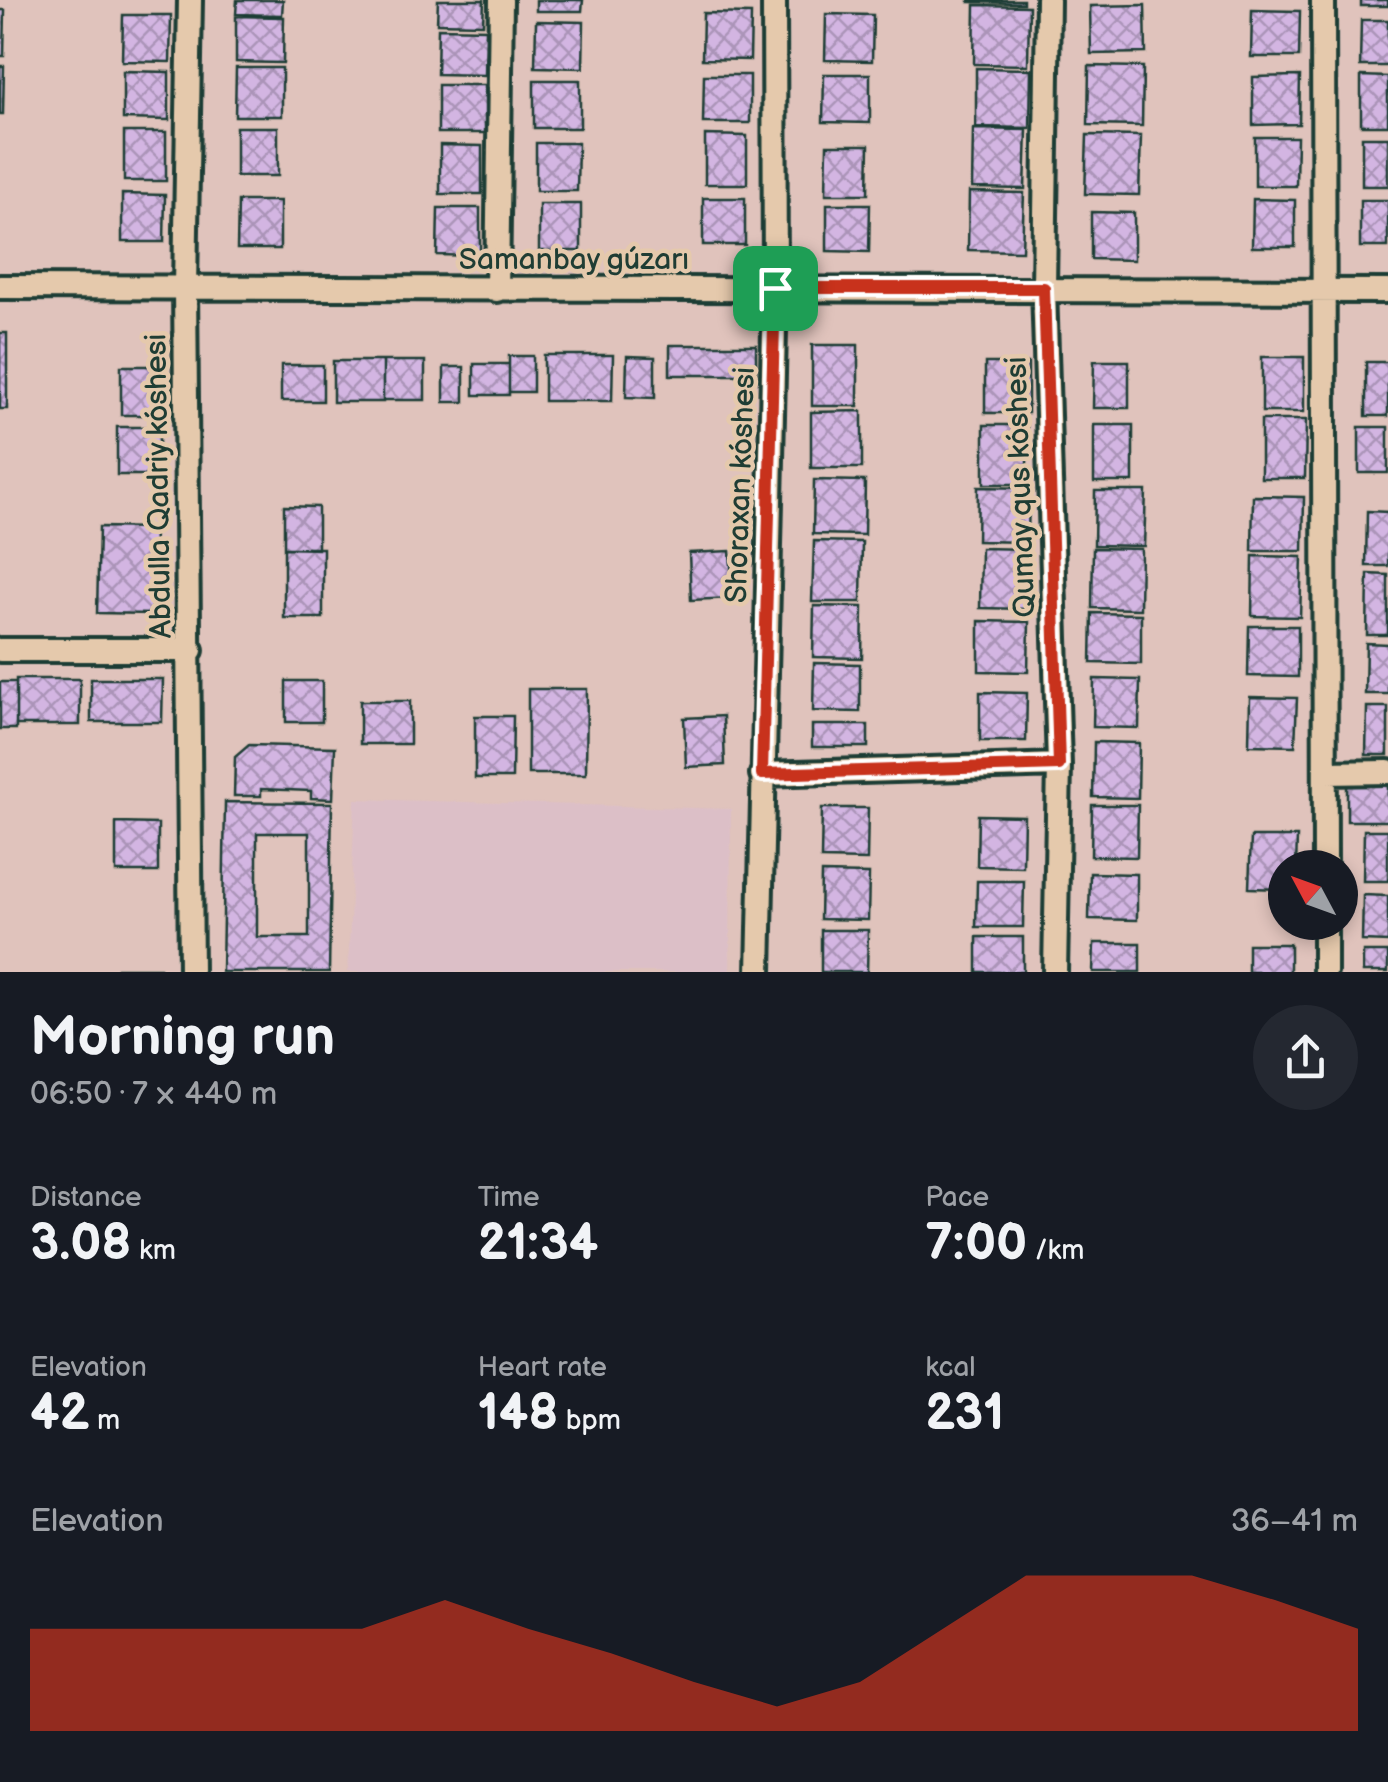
<!DOCTYPE html>
<meta charset="utf-8">
<style>
:root{--surface:#171b24;--page:#242831;--text:#f1f3f6;--muted:#9ea1a6;--accent:#c8321e}
body{margin:0;font-family:"Balsamiq Sans",sans-serif;background:var(--page);color:var(--text);height:100vh;display:flex;flex-direction:column;font-size:38px;white-space:nowrap}
*{box-sizing:border-box;margin:0}
p{font-size:32px;color:var(--muted)}
.icon{flex:none;width:55px;height:55px;fill:none;stroke:currentColor;stroke-width:2;stroke-linecap:round;stroke-linejoin:round}
.map{position:relative;height:972px;overflow:hidden}
.drawer{display:flex;flex-direction:column;background:var(--surface);flex:1}
.drawer>*{flex:none}
.needle{width:65px;rotate:311deg}
.controls{position:absolute;left:1268px;top:850px;display:grid;gap:20px}
.controls a{display:grid;place-items:center;width:90px;height:90px;border-radius:50%;background:var(--surface);box-shadow:0 5px 15px #0003;font-size:50px}
.pin{position:absolute;display:grid;place-items:center;width:85px;height:85px;color:#fff;margin:-42px;border-radius:20px;box-shadow:0 5px 15px #0006}
.round{display:grid;place-items:center;flex:none;width:105px;height:105px;border-radius:52px;background:var(--page)}
.head{display:flex;align-items:center;justify-content:space-between;height:170px;padding:0 30px}
h1{font-size:55px;font-weight:700;line-height:75px}
.figures{display:grid;grid-template-columns:repeat(3,1fr);gap:15px;height:170px;padding:10px 30px}
.figures div{display:grid;align-content:center}
.figures b{font-size:50px;font-weight:700}
.figures small{font-size:28px;font-weight:400}
.figures p{font-size:28px}
.chart{height:280px;padding:20px 30px}
.chart p{display:flex;justify-content:space-between}
.chart svg{width:100%;height:180px;margin-top:10px;fill:var(--accent);opacity:.7}
.map>svg:first-child{display:block}
.built{fill:#dcbfc7}
.building{fill:url(#building-cross-hatch);stroke:#1f3d34;stroke-width:2.5;fill-rule:evenodd}
.lines{fill:none;stroke-linecap:round;stroke-linejoin:round}
.minor-casing{stroke:#1f3d34;stroke-width:30}
.minor{stroke:#e5c9ac;stroke-width:22}
.route-casing{stroke:#fff;stroke-width:20}
.route{stroke:#c8321e;stroke-width:12}
.labels{text-anchor:middle;stroke-width:9;stroke-linejoin:round;paint-order:stroke}
.street-label{font-size:30px;fill:#1f3d34;stroke:#e5c9ac}
</style>
<div class="map">
<svg width="1388" height="972" viewBox="0 0 1388 972">
<defs>
<pattern id="building-cross-hatch" width="8" height="8" patternUnits="userSpaceOnUse" patternTransform="scale(2.5)"><rect width="8" height="8" fill="#d3b5e2"/><path d="M0 0l8 8M0 8l8-8" fill="none" stroke="#ab94b8"/></pattern>
</defs>
<rect width="100%" height="100%" fill="#e0c3bc"/>
<filter id="ink" filterUnits="userSpaceOnUse"><feTurbulence type="fractalNoise" baseFrequency=".01" numOctaves="2"/><feDisplacementMap in="SourceGraphic" scale="20" xChannelSelector="R" yChannelSelector="G"/><feConvolveMatrix kernelMatrix="1 2 1 2 8 2 1 2 1" color-interpolation-filters="sRGB"/></filter>
<g filter="url(#ink)">
<path class="built" d="M355,799L731,809L730,972H348Z"/>
<path class="building" d="M237,0H283L282,15L236,14Z
M438,0H484L483,24L437,23Z
M536,0H583L582,11H536Z
M969,0H1023V3L969,2Z
M1361,0H1388V6H1361Z
M975,5L1029,6L1028,65L974,64Z
M1145,5L1146,53L1091,54L1090,6Z
M0,10H5L4,56H0Z
M1252,10L1300,11L1299,57H1251Z
M703,13L751,14L750,60L702,59Z
M826,14L873,15L872,61L825,60Z
M123,15H171L170,62L122,61Z
M236,16L284,17L283,63L236,62Z
M1361,20H1388V66H1360Z
M536,21L584,22L583,68L535,67Z
M438,28L486,29L485,75L437,74Z
M0,66H4L3,114H0Z
M1089,66L1143,67L1142,126L1088,125Z
M236,68H282V116H235Z
M976,68L1031,69L1030,128L976,127Z
M123,71L169,72V120L123,119Z
M824,74H870V123L823,122Z
M704,75H750V123H703Z
M1300,76L1299,124L1253,125V77Z
M1361,76L1388,77V125H1361Z
M534,80H580V128H534Z
M438,85H485V133H438Z
M236,127H278V176H236Z
M973,129L1027,130L1025,189L972,188Z
M124,132H166V181H124Z
M705,135L747,136V184H705Z
M1087,135L1141,136L1139,195L1085,194Z
M1255,137H1297L1296,186H1255Z
M1362,137H1388V186H1362Z
M536,143H578L577,191H536Z
M440,145L482,146V194H440Z
M827,145H869L868,194H826Z
M969,192L1024,193L1022,251L968,250Z
M122,194L165,195L164,242H122Z
M703,198H745V245H703Z
M1253,199L1295,200V247H1252Z
M1360,200H1388V247H1360Z
M238,201H280V249H237Z
M539,204H581V251H539Z
M827,204H870L869,252L827,251Z
M438,208H480V256L437,255Z
M1091,212L1134,213V260L1091,259Z
M0,333H7V409H0Z
M670,345H756V375H670Z
M812,345H858V406H812Z
M544,355H613L612,401H544Z
M509,356H533V392H509Z
M627,356L655,357V398L626,397Z
M1262,357H1304V412H1262Z
M333,361H383V402H333Z
M383,361H425V400H383Z
M1094,361H1129V408H1093Z
M1366,362H1388V416H1366Z
M985,363H1028V413H985Z
M474,364H509V395H474Z
M281,365H323V401H281Z
M121,366H163V415H121Z
M444,367H464V402H444Z
M862,411V468H811V412Z
M1261,420H1306L1305,478H1261Z
M984,425H1027V484H984Z
M1094,425H1133V482H1094Z
M117,427H159V475H117Z
M1359,427H1388V473H1359Z
M814,480L865,481L864,535L813,534Z
M978,487L1029,488L1028,542L977,541Z
M1095,491H1146L1144,546L1094,545Z
M1253,496L1304,497L1303,551H1252Z
M284,506L318,507V549L284,548Z
M1367,511L1388,512V566H1366Z
M99,527L154,528L152,614L97,613Z
M814,541L862,542L861,602H812Z
M284,548H323V618H284Z
M981,548L1029,549L1028,609L980,608Z
M1093,548L1141,549L1140,609L1092,608Z
M730,551L733,598L691,600L689,553Z
M1253,556L1302,557L1300,617L1252,616Z
M1368,574L1388,575V635H1367Z
M814,606L863,607L862,658L813,657Z
M1092,613L1141,614V664L1091,663Z
M979,621L1029,622L1028,672L979,671Z
M1249,626H1298V677L1248,676Z
M1366,643L1388,644V694H1365Z
M814,663L860,664V712L813,711Z
M16,679H80V725H16Z
M91,679H163L162,722H91Z
M1094,679L1140,680L1139,728L1093,727Z
M286,681H322V722H286Z
M0,682H16V729H0Z
M528,689H587L586,774H528Z
M980,692L1027,693L1026,741H980Z
M1250,697L1297,698L1295,746L1249,745Z
M360,701H410V744H360Z
M1367,707H1388V755H1366Z
M475,716H513L512,778H475Z
M723,716L725,765L686,767L684,718Z
M812,725H868V747H812Z
M1094,742L1139,743L1138,798L1093,797Z
M249,745L335,747L333,799L311,798V791L261,789V796H234L235,757Z
M1347,782H1388V821H1347Z
M225,802L332,803L329,972H222ZM257,833H309V937H257Z
M1092,805H1138L1137,857L1091,856Z
M822,808H868L867,860L821,859Z
M978,815L1024,816L1023,867L977,866Z
M116,823L158,824V872H116Z
M1364,830H1388V881H1363Z
M1251,837H1297L1296,868H1285V889L1249,888Z
M821,873L869,874L868,920L820,919Z
M1090,873L1137,874V920L1089,919Z
M977,881H1024L1023,927H976Z
M1363,895L1388,896V942L1362,941Z
M821,930H868L867,972H821Z
M977,937H1023V972H977Z
M1094,943H1140V972H1093Z
M1248,944H1290V972H1248Z
M1363,952H1388V972H1363Z
M117,968H160V972H117Z"/>
<g class="lines">
<g class="minor-casing">
<path id="minor" d="M190,0L185,287L191,972
M1048,0L1044,288L1059,765L1055,972
M1323,0L1325,868
M0,287L1388,291
M497,290L501,0
M0,650H191
M1325,773L1388,772
M762,774L1059,765
M1325,922V972
M759,972L775,288L774,0"/>
</g>
<use href="#minor" class="minor"/>
</g>
</g>
<g class="lines" filter="url(#ink)">
<g class="route-casing">
<path id="route" d="M775,288H1044L1059,765L762,774Z"/>
</g>
<use href="#route" class="route"/>
</g>
<g class="labels">
<g class="street-label">
<text x="574" y="269">Samanbay gúzarı</text>
<text transform="translate(740 485) rotate(-88)" y="10">Shoraxan kóshesi</text>
<text transform="translate(158 486) rotate(-91)" y="10">Abdulla Qadriy kóshesi</text>
<text transform="translate(1020 487) rotate(-92)" y="10">Qumay qus kóshesi</text>
</g>
</g>
</svg>
<div class="controls">
<a><svg class="needle" viewBox="-14 -14 28 28"><path d="M0-13l5 13h-10z" fill="#e53935"/><path d="M0 13l5-13h-10z" fill="#9ea1a6"/></svg></a>
</div>
<div class="pin" style="left:775px;top:288px;background:#1e9e55"><svg class="icon" aria-label="arrive" viewBox="0 0 24 24"><path d="M6 21V4h12l-3 4 3 4H6"/></svg></div>
</div>
<section class="drawer">
<div class="head"><div><h1>Morning run</h1><p>06:50 · 7 × 440 m</p></div><a class="round"><svg class="icon" aria-label="share" viewBox="0 0 24 24"><path d="M12 15V3M7 8l5-5 5 5M5 13v7h14v-7"/></svg></a></div>
<div class="figures">
<div><p>Distance</p><b>3.08<small> km</small></b></div>
<div><p>Time</p><b>21:34</b></div>
<div><p>Pace</p><b>7:00<small> /km</small></b></div>
</div>
<div class="figures">
<div><p>Elevation</p><b>42<small> m</small></b></div>
<div><p>Heart rate</p><b>148<small> bpm</small></b></div>
<div><p>kcal</p><b>231</b></div>
</div>
<div class="chart"><p><span>Elevation</span>36–41 m</p>
<svg viewBox="0 0 160 44" preserveAspectRatio="none"><path d="M0 44V19L10 19L20 19L30 19L40 19L50 12L60 19L70 25L80 32L90 38L100 32L110 19L120 6L130 6L140 6L150 12L160 19V44z"/></svg>
</div>
</section>
